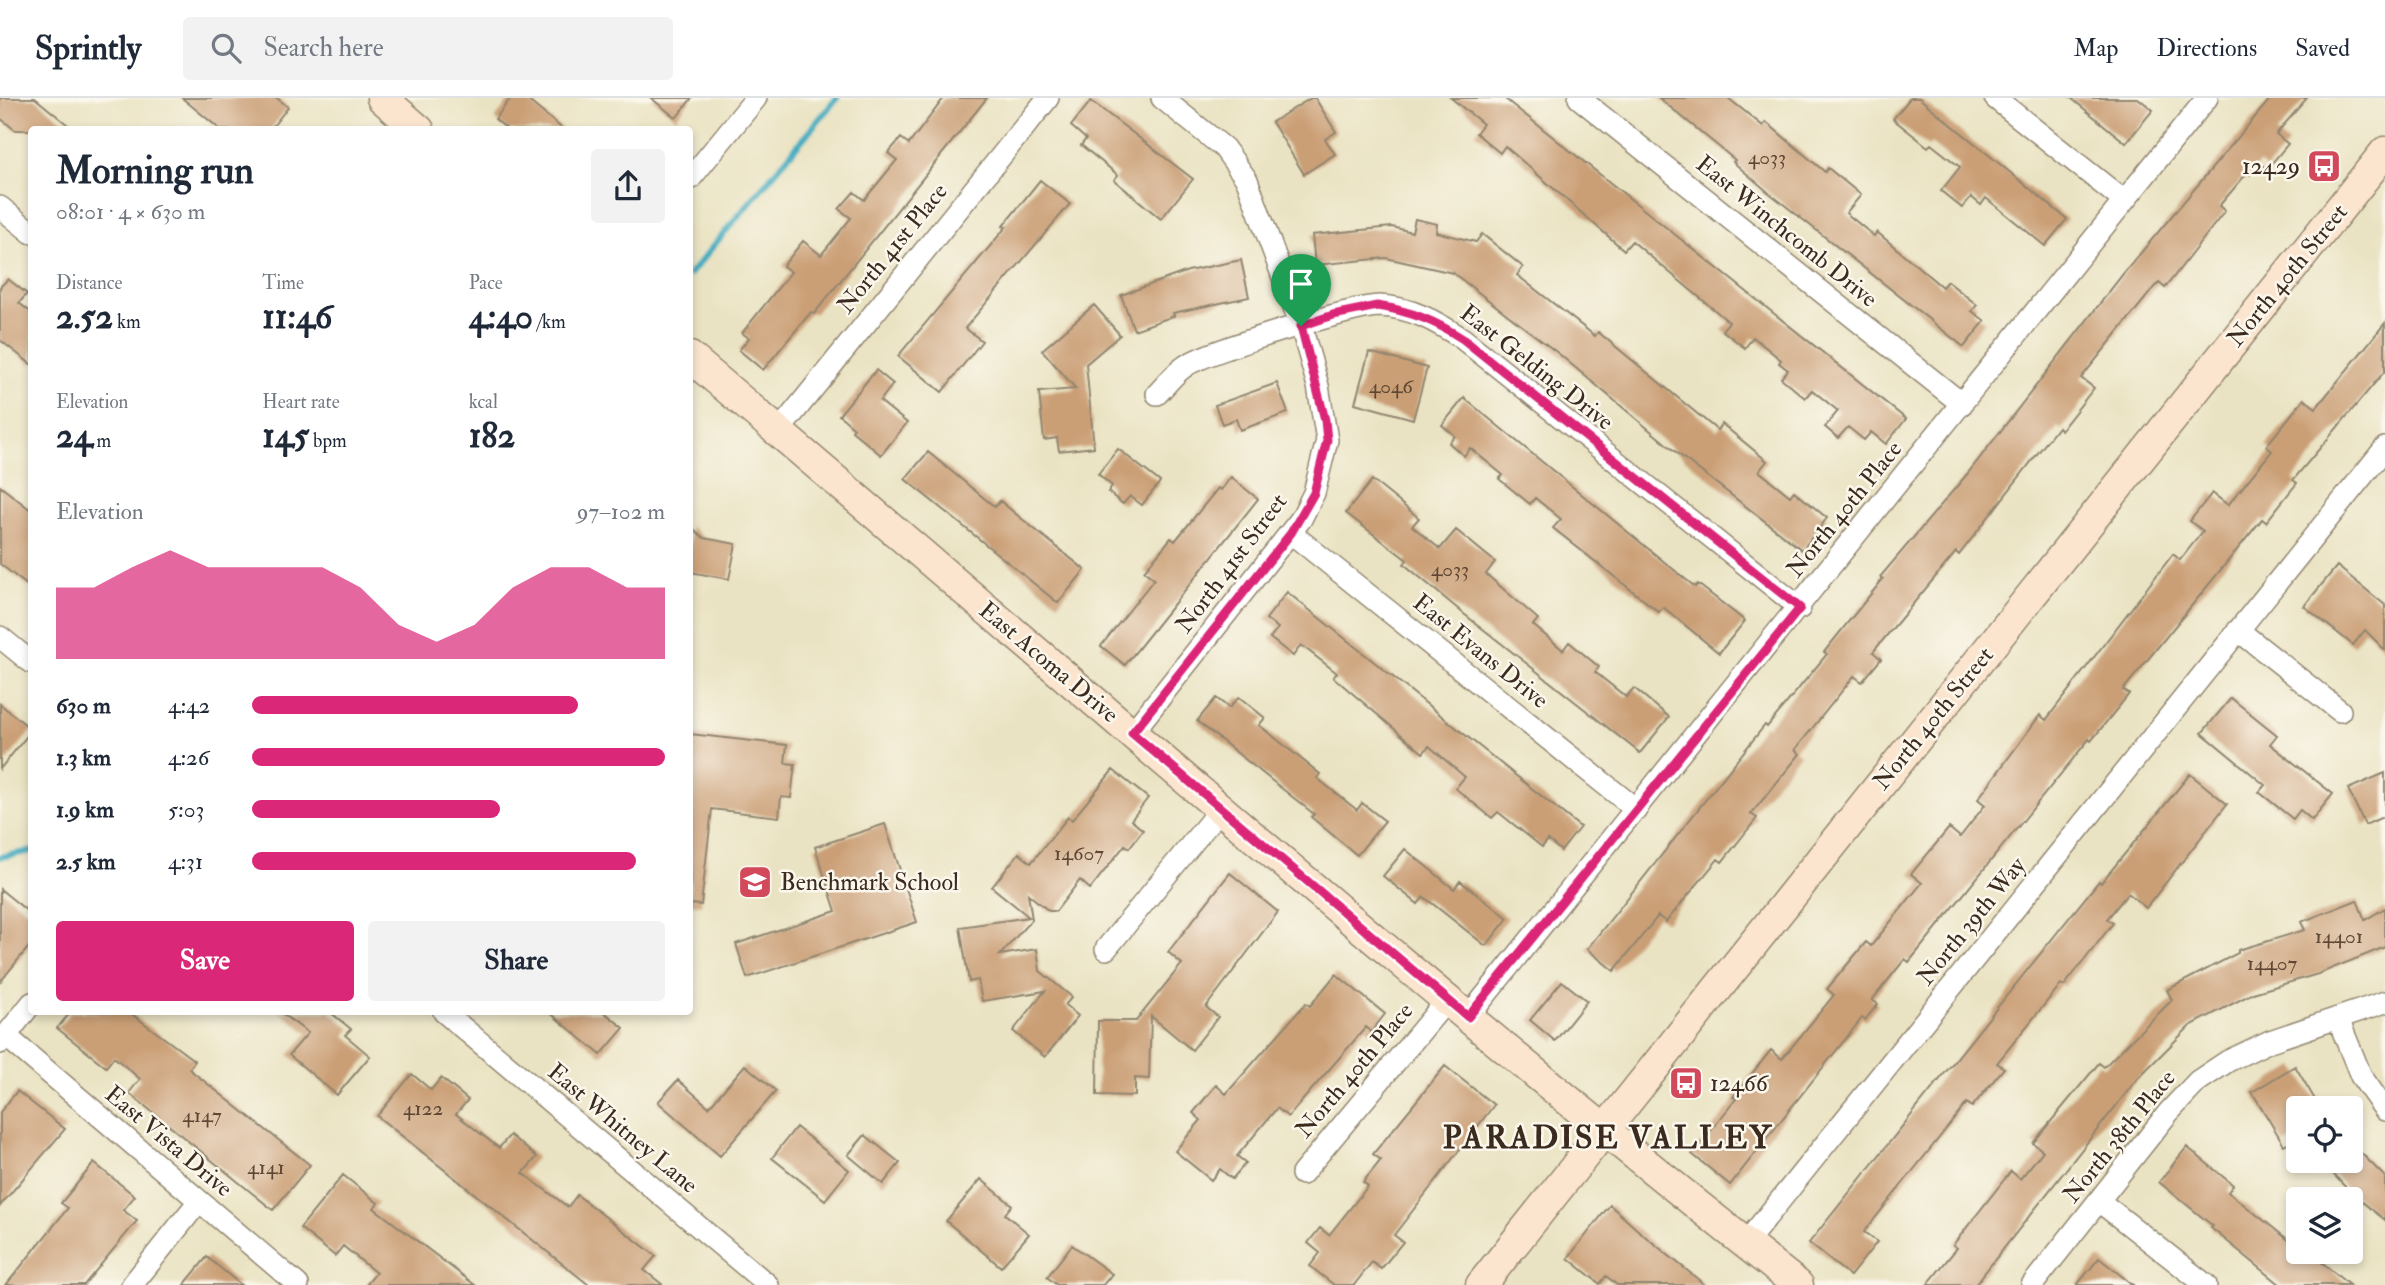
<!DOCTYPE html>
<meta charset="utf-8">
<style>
:root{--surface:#fff;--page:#f2f2f3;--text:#1f2937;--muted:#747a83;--line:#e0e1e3;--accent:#db2777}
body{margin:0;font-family:"IM FELL Double Pica",serif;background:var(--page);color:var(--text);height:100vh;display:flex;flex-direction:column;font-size:26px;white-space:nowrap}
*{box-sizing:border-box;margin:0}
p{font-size:23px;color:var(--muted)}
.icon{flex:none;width:38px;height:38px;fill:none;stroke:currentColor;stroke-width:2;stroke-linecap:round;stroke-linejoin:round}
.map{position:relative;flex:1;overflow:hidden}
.sheet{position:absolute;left:28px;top:28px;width:665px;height:889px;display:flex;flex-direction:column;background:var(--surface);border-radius:7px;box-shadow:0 4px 10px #0003}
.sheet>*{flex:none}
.tools{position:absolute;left:2286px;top:998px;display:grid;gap:14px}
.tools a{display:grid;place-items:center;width:77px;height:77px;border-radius:7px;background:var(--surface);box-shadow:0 4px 10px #0003;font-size:35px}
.pin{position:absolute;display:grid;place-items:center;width:60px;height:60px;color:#fff;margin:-72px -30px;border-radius:50% 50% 50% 0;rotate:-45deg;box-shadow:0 0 7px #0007}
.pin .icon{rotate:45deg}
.round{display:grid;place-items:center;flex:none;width:74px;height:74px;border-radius:7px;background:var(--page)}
.headline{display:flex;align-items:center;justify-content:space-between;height:119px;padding:0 28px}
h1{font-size:38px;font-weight:800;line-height:52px}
.figures{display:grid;grid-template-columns:repeat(3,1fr);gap:10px;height:119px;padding:7px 28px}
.figures div{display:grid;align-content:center}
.figures b{font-size:35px;font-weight:800}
.figures small{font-size:19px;font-weight:400}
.figures p{font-size:19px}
.chart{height:196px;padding:14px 28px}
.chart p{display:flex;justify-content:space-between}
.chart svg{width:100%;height:126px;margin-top:7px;fill:var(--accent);opacity:.7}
.primary-button{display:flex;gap:14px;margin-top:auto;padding:14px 28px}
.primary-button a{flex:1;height:80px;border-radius:7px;background:var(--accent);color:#fff;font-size:28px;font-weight:800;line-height:80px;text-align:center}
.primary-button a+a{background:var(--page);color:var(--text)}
ul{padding:0 28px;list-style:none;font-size:23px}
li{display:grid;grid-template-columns:112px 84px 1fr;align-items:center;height:52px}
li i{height:18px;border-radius:9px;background:var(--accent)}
header{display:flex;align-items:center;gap:42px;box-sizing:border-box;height:98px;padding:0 35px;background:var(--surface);border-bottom:2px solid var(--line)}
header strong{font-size:33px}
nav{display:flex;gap:38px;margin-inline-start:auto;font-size:24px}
.search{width:490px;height:63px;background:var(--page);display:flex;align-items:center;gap:18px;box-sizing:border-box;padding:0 24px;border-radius:7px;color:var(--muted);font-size:26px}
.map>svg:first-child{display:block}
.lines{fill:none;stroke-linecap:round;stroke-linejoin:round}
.stream{stroke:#41acc0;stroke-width:6}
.building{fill:#ca9f76}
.street-casing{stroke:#928670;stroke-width:24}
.secondary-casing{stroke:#928670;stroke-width:33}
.street{stroke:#fff;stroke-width:21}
.secondary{stroke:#fce5cf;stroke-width:30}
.route-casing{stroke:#fff;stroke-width:14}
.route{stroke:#db2777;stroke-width:9}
.labels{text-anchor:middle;stroke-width:5;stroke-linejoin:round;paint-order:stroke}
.number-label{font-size:21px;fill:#5f4734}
.poi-label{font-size:24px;fill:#3b2a1e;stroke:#fbf7ec;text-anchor:start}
.street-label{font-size:24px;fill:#3b2a1e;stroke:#fbf7ec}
.district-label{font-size:32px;font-weight:bold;letter-spacing:2px;fill:#3b2a1e;stroke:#fbf7ec}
</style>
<header>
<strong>Sprintly</strong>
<div class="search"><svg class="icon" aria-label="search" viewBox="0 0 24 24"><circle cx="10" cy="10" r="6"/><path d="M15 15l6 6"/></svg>Search here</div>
<nav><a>Map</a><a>Directions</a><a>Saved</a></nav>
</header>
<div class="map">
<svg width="2385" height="1187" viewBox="0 0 2385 1187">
<rect width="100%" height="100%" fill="#fbf7ec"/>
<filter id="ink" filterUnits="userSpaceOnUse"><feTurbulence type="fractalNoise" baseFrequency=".0143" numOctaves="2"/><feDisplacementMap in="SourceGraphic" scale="14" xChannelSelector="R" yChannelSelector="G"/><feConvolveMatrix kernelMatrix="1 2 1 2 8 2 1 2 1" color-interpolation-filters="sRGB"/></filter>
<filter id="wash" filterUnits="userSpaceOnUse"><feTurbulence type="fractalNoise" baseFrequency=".00686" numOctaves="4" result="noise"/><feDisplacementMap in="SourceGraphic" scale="28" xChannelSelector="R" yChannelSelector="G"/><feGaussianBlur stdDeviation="1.57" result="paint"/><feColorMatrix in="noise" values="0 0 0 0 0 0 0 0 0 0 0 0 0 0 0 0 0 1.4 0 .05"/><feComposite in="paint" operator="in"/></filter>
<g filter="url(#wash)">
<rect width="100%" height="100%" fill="#eae3c3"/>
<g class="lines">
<path class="stream" d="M690,176L837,0
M0,759L32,753"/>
</g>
<g id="blocks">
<path class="building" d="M0,0H35L74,32H15L0,20Z
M182,0H277L288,9L270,32H221Z
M511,0H525L564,32H508L495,21Z
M651,0H692L676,20Z
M944,0H987L814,216L811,214L763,272L739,252L749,240L742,235L791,174L783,168L803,143L821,157L851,120L839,111L854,94L864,102L897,62L888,55L901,40L909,46Z
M1311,0H1315L1336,34L1325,41L1335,56L1304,76L1272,24Z
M1451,0H1504L1906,321L1886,346L1871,334L1864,342L1848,329L1838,340L1825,329L1838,313L1812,292L1805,300L1781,280L1788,272L1779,265L1781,262L1753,239L1745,250L1722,232L1729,224L1632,143L1624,152L1505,48L1500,55L1476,35L1483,26Z
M1659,0H1728L1763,28L1766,24L1825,74L1828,70L1861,97L1846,115L1874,138L1877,134L1942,189L1947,183L1977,207L1972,213L1985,223L1964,249L1768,94L1733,64L1735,62Z
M1910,0H1919L2067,121L2045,148L1986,100L1981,107L1971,99L1962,110L1941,93L1960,69L1931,46L1928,49L1893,21Z
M2071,0H2138L2153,12L2126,45Z
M2271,0H2307L2276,36L2288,46L2267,71L2259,65L2250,77L2247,75L2219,108L2225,113L2186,163L2165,190L2159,185L2148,197L2081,280L2094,290L2061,332L2058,329L1959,457L1956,454L1873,554L1881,561L1862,584L1854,578L1795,652L1800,656L1751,716L1757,720L1722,764L1718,761L1666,824L1658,818L1614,873L1587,851L1765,627L1767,629L1827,556L1824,554L1883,481L1880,479L1968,375L2123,176Z
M1091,3L1193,81L1161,121L1114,82L1118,77L1081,47L1086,41L1071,28Z
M1040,82L1070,106L965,230L982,243L942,294L898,258L1006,129L1003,128Z
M1415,121L1437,126L1436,134L1476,144L1482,136L1523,169L1517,177L1595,238L1598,234L1717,332L1722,326L1767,363L1759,373L1790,398L1794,393L1827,420L1802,452L1677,355L1559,256L1453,175L1386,160L1315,167L1312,137L1392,129L1412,134Z
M1241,162L1249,199L1173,215L1174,218L1134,232L1121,197L1188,173Z
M8,181L27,196L19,205L32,215V267L0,242V189Z
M1094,207L1120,237L1086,266L1094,349L1059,353L1057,340L1044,342L1039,294L1076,291L1042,252Z
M2385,225V273L2293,382L2297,385L2266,424L2262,421L2123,592L2129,596L2091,643L2089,641L1909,864L1905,861L1872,902L1878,906L1865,922L1862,920L1730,1087L1692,1056L1736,1001L1733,999L1771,952L1782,961L1834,897L1827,891L1866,844L1871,848L1922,785L1911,776L1949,730L1960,739L1985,707L1978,701L2040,617L2046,622L2173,456L2180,462L2203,433L2190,423L2212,395L2228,407L2272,353L2266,348L2304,301L2316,310Z
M1369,254L1427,270L1413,321L1355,305Z
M876,272L893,286L880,303L907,325L881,357L852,333L854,330L839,317Z
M1277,285L1288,315L1240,332L1236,321L1222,326L1215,307Z
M1464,300L1695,489L1698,486L1745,523L1719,555L1663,509L1659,514L1553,430L1561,421L1535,400L1530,406L1499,381L1503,377L1470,350L1464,358L1449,345L1455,338L1442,327Z
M1118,351L1160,384L1142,407L1130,398L1123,406L1108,394L1112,388L1098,376Z
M928,354L995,409L1000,403L1085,472L1058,505L905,381Z
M1231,379L1258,401L1125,567L1101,548L1154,481L1144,473L1171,440L1175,443L1218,390L1221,392Z
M1372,382L1419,420L1412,428L1440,451L1456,432L1495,464L1486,476L1538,521L1533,527L1563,552L1569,544L1599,569L1595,574L1626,599L1634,590L1669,619L1640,655L1464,516L1404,466L1407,462L1346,415Z
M0,388L32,413V491L0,466Z
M690,428L704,440L736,446L729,481L690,474Z
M2337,468L2385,507V552L2365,532L2353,547L2304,508Z
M1287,494L1580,729L1561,753L1548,742L1542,749L1498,714L1492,720L1455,690L1465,679L1429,648L1423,655L1333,579L1337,575L1301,547L1293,558L1270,540L1278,530L1266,521Z
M1239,599L1265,620L1259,627L1320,676L1317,680L1357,712L1362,705L1385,723L1357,757L1311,719L1314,716L1197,623L1216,600L1229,610Z
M2231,600L2277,637L2270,646L2333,696L2312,722L2300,712L2293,721L2259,694L2265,687L2202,635Z
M0,606L32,632L0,671Z
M690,636L787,647L785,665L795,666L791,700L781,699L779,719L712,711L701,807L690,806Z
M1113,672L1148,700L1131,722L1143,732L1129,750L1125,747L1090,791L1080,782L1056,813H1049L1028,796L1032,821L1000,857L1037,851L1040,873L1072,899L1065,907L1078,918L1045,959L1013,933L1045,893L982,903L978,882L969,884L960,829L1029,819L992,789L1019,755L1031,765L1068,719L1072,722Z
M2385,675V718L2365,727L2348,691Z
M2190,676L2227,706L2146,810L2128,795L2107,821L2113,825L2090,855L2064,888L2061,886L1997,965L2004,970L1972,1009L1967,1005L1864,1134L1877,1144L1850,1178L1809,1145L2060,831L2099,783L2101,785Z
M885,726L917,824L747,880L736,846L836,813L815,749Z
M1405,751L1454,791L1460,783L1508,820L1486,848L1424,799L1418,806L1383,778Z
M1230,775L1278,814L1206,909L1218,919L1192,952L1151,918L1149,981L1135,980V998L1097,997L1098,923H1136L1182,866L1168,854Z
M0,791L32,817V845L0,884Z
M2357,802L2365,822L2385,810V849L2318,876L2253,895L2190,928L2138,980L1975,1187H1927L1957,1150L1953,1147L2011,1073L2020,1081L2043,1053L2033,1045L2099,965L2104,969L2172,902L2167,892L2238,855V852L2305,832L2301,824Z
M1336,876L1385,916L1371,934L1366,929L1288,1019L1277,1010L1237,1058L1246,1065L1232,1081L1220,1071L1211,1082L1175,1053L1201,1022L1193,1015L1216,987L1226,996L1306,905L1310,908Z
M1562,883L1587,903L1555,943L1530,922Z
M71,914H129L195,963L189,971L310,1067L273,1112L129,995L140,981L114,959L106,969L57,930Z
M280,914H330L351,931L345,937L370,958L337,997L289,957L308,935Z
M549,914H604L624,930L601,957Z
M745,967L776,993L720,1058L658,1004L678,982L709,1009Z
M1445,968L1494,1007L1394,1137L1403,1144L1381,1171L1372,1164L1354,1187H1334L1310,1168L1320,1155L1308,1145L1320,1130L1329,1137L1368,1088L1363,1084L1381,1062L1373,1056Z
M2295,968L2320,1010H2298V1039L2284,1047L2252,994Z
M412,976L431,992L441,980L468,1002L456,1016L499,1050L510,1037L537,1059L523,1075L568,1109L577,1097L656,1158L644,1172L663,1187H589L377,1018Z
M17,993L65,1031L0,1108V1014Z
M796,1029L849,1072L825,1102L772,1060Z
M865,1037L900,1065L883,1086L848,1057Z
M2350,1044L2385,1079V1122L2350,1094L2320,1062H2350Z
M2187,1049L2233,1087L2228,1094L2291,1144L2293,1142L2298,1145V1153H2308L2349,1187H2281L2211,1130L2213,1128L2159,1084Z
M94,1065L135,1098L123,1112L137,1123L84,1187H6L68,1110L61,1105Z
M343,1077L378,1105L374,1110L475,1187H366L376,1175L343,1148L335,1158L300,1130Z
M981,1081L1012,1107L1005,1116L1029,1136L1001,1169L946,1123Z
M1610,1107L1641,1135L1705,1187H1617L1606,1178L1600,1186L1568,1160Z
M1072,1147L1112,1176L1103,1187H1057L1047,1179Z
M207,1159L241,1187H184Z
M2099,1160L2133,1187H2077Z"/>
</g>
</g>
<g filter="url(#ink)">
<use href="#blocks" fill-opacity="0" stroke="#928670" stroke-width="2"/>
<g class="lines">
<g class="street-casing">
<path id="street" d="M1579,0L1962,306
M1995,0L2124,103
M690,81L756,0
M0,109L32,135
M1157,296C1166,287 1174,276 1184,269C1200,255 1356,208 1379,208C1411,209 1437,224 1463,241L1800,510
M778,334L1048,0
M1291,435L1637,712
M2238,532L2340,613
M0,539L32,565
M1132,635L1301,421L1314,395L1327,342L1318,288L1301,228L1247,82L1224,50L1162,0
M1106,851L1221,710
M444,914L768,1187
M1468,919L2207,0
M2338,921L2361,978L2385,1012
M6,938L298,1187
M0,945L32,905
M1302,1076L1447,902
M2099,1103L2206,1187
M1745,1146L2385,350
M132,1187L199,1103
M2032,1187L2168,1015L2198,983L2228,963L2270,943L2385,904"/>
</g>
<g class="secondary-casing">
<path id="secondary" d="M382,0L419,32
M690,259C1058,569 1419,889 1798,1187
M1481,1187L2385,54"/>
</g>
<use href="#street" class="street"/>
<use href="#secondary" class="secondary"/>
</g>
</g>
<g class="lines" filter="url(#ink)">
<g class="route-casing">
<path id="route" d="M1377,208C1411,213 1435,223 1463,241L1800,510L1468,919L1132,635L1291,435L1314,395L1327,342L1325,322L1301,228L1333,217Z"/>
</g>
<use href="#route" class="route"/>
</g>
<defs>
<g id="bus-square" transform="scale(1.75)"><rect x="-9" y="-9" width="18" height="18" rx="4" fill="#d1495b" stroke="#fbf7ec"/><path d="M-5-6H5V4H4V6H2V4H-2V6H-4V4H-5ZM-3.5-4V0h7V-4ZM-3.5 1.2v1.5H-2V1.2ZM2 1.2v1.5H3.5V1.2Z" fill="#fff"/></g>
<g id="school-square" transform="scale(1.75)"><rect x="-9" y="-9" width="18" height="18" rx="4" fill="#d1495b" stroke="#fbf7ec"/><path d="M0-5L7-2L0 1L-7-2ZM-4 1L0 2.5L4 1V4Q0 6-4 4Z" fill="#fff"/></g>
</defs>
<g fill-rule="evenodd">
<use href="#bus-square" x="2324" y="68"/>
<use href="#school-square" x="755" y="784"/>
<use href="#bus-square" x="1686" y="985"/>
</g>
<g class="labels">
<g class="number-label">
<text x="1767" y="66">4033</text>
<text x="1391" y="295">4046</text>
<text x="1450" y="478">4033</text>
<text x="1079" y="762">14607</text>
<text x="2339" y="845">14401</text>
<text x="2272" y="872">14407</text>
<text x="423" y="1017">4122</text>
<text x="202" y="1024">4147</text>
<text x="266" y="1076">4141</text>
</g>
<g class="poi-label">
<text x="2300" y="76" text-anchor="end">12429</text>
<text x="780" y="792">Benchmark School</text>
<text x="1710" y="993">12466</text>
</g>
<g class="street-label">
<text transform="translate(1787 133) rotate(39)" y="8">East Winchcomb Drive</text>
<text transform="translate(892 150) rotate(-51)" y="8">North 41st Place</text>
<text transform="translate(2287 177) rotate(-51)" y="8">North 40th Street</text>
<text transform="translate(1537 269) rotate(38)" y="8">East Gelding Drive</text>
<text transform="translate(1844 411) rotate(-51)" y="8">North 40th Place</text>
<text transform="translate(1231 465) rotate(-53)" y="8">North 41st Street</text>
<text transform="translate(1481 553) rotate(39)" y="8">East Evans Drive</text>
<text transform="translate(1049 564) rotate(40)" y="8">East Acoma Drive</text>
<text transform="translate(1933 620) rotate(-51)" y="8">North 40th Street</text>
<text transform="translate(1971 823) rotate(-51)" y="8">North 39th Way</text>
<text transform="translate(1354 972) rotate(-50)" y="8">North 40th Place</text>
<text transform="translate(623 1030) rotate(40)" y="8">East Whitney Lane</text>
<text transform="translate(2119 1038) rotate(-51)" y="8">North 38th Place</text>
<text transform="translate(169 1043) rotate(40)" y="8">East Vista Drive</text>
</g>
<g class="district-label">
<text x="1608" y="1050">PARADISE VALLEY</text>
</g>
</g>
</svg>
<div class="tools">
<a><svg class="icon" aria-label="locate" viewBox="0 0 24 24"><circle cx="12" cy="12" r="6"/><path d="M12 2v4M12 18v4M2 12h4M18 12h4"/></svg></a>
<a><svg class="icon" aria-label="layers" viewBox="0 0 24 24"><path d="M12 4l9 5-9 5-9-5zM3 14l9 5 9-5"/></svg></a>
</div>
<div class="pin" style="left:1301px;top:228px;background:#1e9e55"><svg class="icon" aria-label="arrive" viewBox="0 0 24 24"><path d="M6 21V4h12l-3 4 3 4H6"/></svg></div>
<section class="sheet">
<div class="headline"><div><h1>Morning run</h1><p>08:01 · 4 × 630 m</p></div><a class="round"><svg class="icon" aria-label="share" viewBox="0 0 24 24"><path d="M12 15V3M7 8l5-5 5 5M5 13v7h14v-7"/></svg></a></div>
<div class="figures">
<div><p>Distance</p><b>2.52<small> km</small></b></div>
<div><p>Time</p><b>11:46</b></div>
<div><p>Pace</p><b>4:40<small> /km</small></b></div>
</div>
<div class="figures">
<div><p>Elevation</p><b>24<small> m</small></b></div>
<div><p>Heart rate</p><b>145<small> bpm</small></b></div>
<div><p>kcal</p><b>182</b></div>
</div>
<div class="chart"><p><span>Elevation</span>97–102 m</p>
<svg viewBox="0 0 160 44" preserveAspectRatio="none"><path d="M0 44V19L10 19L20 12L30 6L40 12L50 12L60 12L70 12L80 19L90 32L100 38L110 32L120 19L130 12L140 12L150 19L160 19V44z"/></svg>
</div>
<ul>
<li><b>630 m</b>4:42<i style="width:79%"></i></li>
<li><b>1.3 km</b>4:26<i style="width:100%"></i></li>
<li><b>1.9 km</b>5:03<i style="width:60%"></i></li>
<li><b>2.5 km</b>4:31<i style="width:93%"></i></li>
</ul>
<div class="primary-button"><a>Save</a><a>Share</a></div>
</section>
</div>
